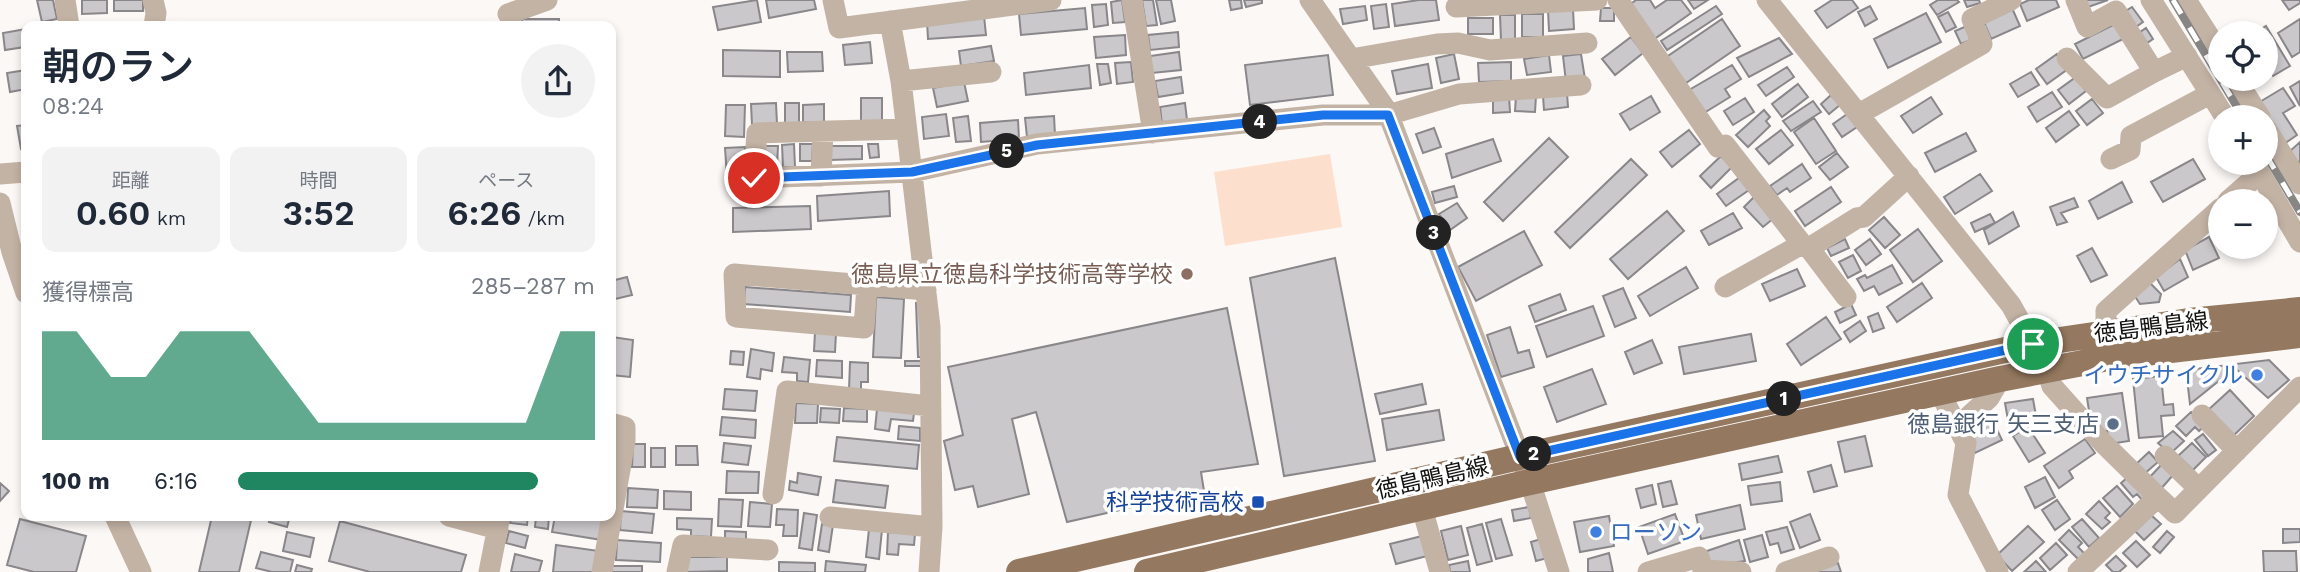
<!DOCTYPE html>
<html lang="ja">
<meta charset="utf-8">
<style>
:root{--surface:#fff;--page:#f2f2f3;--text:#1f2937;--muted:#747a83;--accent:#1f8661}
body{margin:0;font-family:"Work Sans","Noto Sans JP",sans-serif;background:var(--page);color:var(--text);height:100vh;display:flex;flex-direction:column;font-size:26px;white-space:nowrap}
*{box-sizing:border-box;margin:0}
p{font-size:23px;color:var(--muted)}
.icon{flex:none;width:38px;height:38px;fill:none;stroke:currentColor;stroke-width:2;stroke-linecap:round;stroke-linejoin:round}
.map{position:relative;flex:1;overflow:hidden}
.sheet{position:absolute;left:21px;top:21px;width:595px;height:500px;display:flex;flex-direction:column;background:var(--surface);border-radius:14px;box-shadow:0 4px 10px #0003}
.sheet>*{flex:none}
.tools{position:absolute;left:2208px;top:21px;display:grid;gap:14px}
.tools a{display:grid;place-items:center;width:70px;height:70px;border-radius:50%;background:var(--surface);box-shadow:0 4px 10px #0003;font-size:35px}
.pin{position:absolute;display:grid;place-items:center;width:60px;height:60px;color:#fff;margin:-30px;border:4px solid #fff;border-radius:50%;box-shadow:0 2px 7px #0007}
.km{position:absolute;width:35px;height:35px;margin:-18px;border-radius:50%;background:#222;color:#fff;font-size:19px;line-height:35px;text-align:center}
.round{display:grid;place-items:center;flex:none;width:74px;height:74px;border-radius:37px;background:var(--page)}
.summary{display:flex;align-items:center;justify-content:space-between;height:119px;padding:0 21px}
h1{font-size:38px;font-weight:600;line-height:52px}
.stats{display:grid;grid-template-columns:repeat(3,1fr);gap:10px;height:119px;padding:7px 21px}
.stats div{display:grid;align-content:center;border-radius:14px;background:var(--page);text-align:center}
.stats b{font-size:35px;font-weight:600}
.stats small{font-size:19px;font-weight:400}
.stats p{font-size:19px}
.chart{height:196px;padding:14px 21px}
.chart p{display:flex;justify-content:space-between}
.chart svg{width:100%;height:126px;margin-top:7px;fill:var(--accent);opacity:.7}
ul{padding:0 21px;list-style:none;font-size:23px}
li{display:grid;grid-template-columns:112px 84px 1fr;align-items:center;height:52px}
li i{height:18px;border-radius:9px;background:var(--accent)}
.map>svg:first-child{display:block}
.green{fill:#fddfce}
.building{fill:#cac8cb;stroke:#89878a;stroke-width:2}
.lines{fill:none;stroke-linecap:round;stroke-linejoin:round}
.minor{stroke:#c3b3a5;stroke-width:21}
.major{stroke:#94785f;stroke-width:26}
.rail-casing{stroke:#888684;stroke-width:8}
.rail{stroke:#fff;stroke-width:5;stroke-dasharray:16;stroke-linecap:butt}
.route-casing{stroke:#fff;stroke-width:14}
.route{stroke:#1a73e8;stroke-width:9}
.education-dot{fill:#8d6e63;stroke:#fff;stroke-width:2.5}
.shop-dot{fill:#3f7fe0;stroke:#fff;stroke-width:2.5}
.service-dot{fill:#5c6f8a;stroke:#fff;stroke-width:2.5}
.transit-dot{fill:#1a4fb4;stroke:#fff;stroke-width:2.5}
.labels{text-anchor:middle;stroke-width:7;stroke-linejoin:round;paint-order:stroke}
.education-label{font-size:23px;fill:#785e54;stroke:#fff;text-anchor:end}
.street-label{font-size:23px;fill:#121110;stroke:#fff}
.shop-label{font-size:23px;fill:#366cbe;stroke:#fff;text-anchor:end}
.service-label{font-size:23px;fill:#4e5e75;stroke:#fff;text-anchor:end}
.transit-label{font-size:23px;fill:#164399;stroke:#fff;text-anchor:end}
</style>
<div class="map">
<svg width="2300" height="572" viewBox="0 0 2300 572">
<rect width="100%" height="100%" fill="#fbf8f6"/>
<path class="green" d="M1330,154L1342,227L1225,246L1214,172Z"/>
<path class="building" d="M37,0H53L57,19L42,22Z
M82,0H107V13L82,14Z
M114,0H143V11H114Z
M757,0L761,22L718,30L713,7Z
M766,0H814L816,9L769,18Z
M1122,0L1125,22L1113,23L1111,2Z
M1142,0H1153L1157,25L1146,26Z
M1156,0H1171L1175,21L1161,24Z
M1229,0H1241L1242,8L1231,10Z
M1244,0H1262V3L1246,7Z
M1419,0H1436L1439,20L1395,26L1392,4Z
M1636,0H1650L1655,8L1667,0H1681L1691,13L1653,40L1628,6Z
M1688,0H1708L1694,9Z
M1832,0H1852L1858,8L1827,28L1815,11Z
M1938,0H1957L1959,2L1937,15L1930,5Z
M1964,0H1979L1980,3L1967,7Z
M2029,0H2056L2059,7L2027,21L2020,4Z
M2085,0H2108L2088,7Z
M2282,0H2300V3L2289,10Z
M1106,4L1108,25L1094,27L1092,5Z
M1386,4L1389,27L1374,29L1371,6Z
M1365,6L1367,20L1343,24L1340,9Z
M1716,6L1722,14L1667,50L1661,41Z
M1870,6L1877,19L1865,26L1858,12Z
M2132,7L2143,22L2136,27L2124,12Z
M1085,8L1087,29L1021,35L1019,14Z
M1601,8H1614V21H1600Z
M2012,8L2020,26L1991,39L1983,20Z
M1573,9L1574,29L1549,31L1548,10Z
M1948,12L1956,27L1946,32L1938,17Z
M1926,13L1941,42L1888,68L1874,39Z
M1522,14H1543V37H1522Z
M1500,15H1515V40H1501Z
M984,16L986,35L928,39L927,21Z
M1468,18H1493V34H1468Z
M522,19H559V26H522Z
M1722,19L1740,46L1683,85L1665,58Z
M2300,19V52L2292,57L2278,33Z
M109,22V26H87V24Z
M143,22V26H117V25Z
M2115,24L2123,39L2083,59L2075,44Z
M1969,25L1975,38L1961,44L1955,31Z
M2266,26L2290,66L2273,76L2266,65V33H2255Z
M2146,28L2153,39L2147,43L2140,32Z
M26,29V56L25,47L5,50L3,33Z
M1178,32L1179,47L1150,50L1148,35Z
M1125,35L1126,55L1096,58L1094,37Z
M1631,37L1643,53L1615,75L1602,59Z
M1779,38L1792,54L1749,77L1737,58Z
M870,42L872,63L845,65L843,45Z
M991,46L994,61L961,66L959,51Z
M723,50L780,51V77L723,76Z
M787,52H822L823,71L788,72Z
M1179,52L1181,70L1152,73L1150,56Z
M1454,54L1459,79L1441,83L1436,58Z
M1581,54L1585,79L1566,82L1563,56Z
M2057,54L2068,69L2047,84L2036,69Z
M1328,55L1333,95L1250,105L1245,65Z
M1549,55L1551,72L1527,75L1524,59Z
M1131,62L1133,82L1117,84L1115,63Z
M1511,62V81L1479,82L1478,63Z
M1097,64H1108L1111,83L1100,85Z
M1428,64L1432,88L1397,94L1392,71Z
M1089,65L1091,88L1026,95L1024,73Z
M1732,65L1741,79L1725,89L1730,97L1704,113L1689,90Z
M1787,67L1794,77L1766,96L1758,85Z
M26,70V89L10,92L7,73Z
M2031,72L2039,85L2018,97L2010,84Z
M1181,77L1183,93L1158,97L1155,81Z
M2076,77L2086,91L2069,104L2058,90Z
M2300,81V106L2290,87Z
M964,82L968,101L937,107L933,88Z
M1798,84L1808,97L1782,117L1772,104Z
M2283,88L2295,106L2283,113L2297,135L2284,144L2258,103Z
M2052,92L2062,107L2037,122L2028,107Z
M1567,93L1568,107L1544,110L1543,96Z
M1516,95L1536,96L1535,112L1515,111Z
M1831,95L1840,105L1829,114L1821,104Z
M1509,96L1510,112L1493,113V97Z
M1651,96L1660,112L1630,130L1620,114Z
M1931,97L1942,114L1913,133L1901,116Z
M861,98H882V121H861Z
M1745,98L1754,112L1733,125L1724,111Z
M2092,99L2103,113L2087,125L2076,111Z
M1813,101L1821,112L1791,131L1783,121Z
M776,103L777,124L752,125L751,104Z
M785,103H799V124H785Z
M1185,103L1187,120L1162,124L1160,107Z
M824,104V122H803V105Z
M726,105H745L744,137L725,136Z
M1764,110L1770,117L1766,121L1770,126L1748,147L1736,135Z
M2069,111L2079,125L2056,142L2046,128Z
M946,114L949,136L924,139L922,117Z
M1847,114L1857,127L1842,137L1833,124Z
M968,116L971,141L956,142L953,118Z
M1054,116L1055,135L1027,137L1025,118Z
M1814,118L1836,151L1816,164L1794,132Z
M1018,120L1019,139L981,142L980,123Z
M26,125V148L21,149L17,126Z
M1434,128L1441,147L1423,153L1416,134Z
M1689,130L1700,144L1672,167L1660,152Z
M1781,130L1793,145L1769,164L1756,149Z
M1966,133L1976,151L1935,172L1925,153Z
M1549,138L1568,157L1503,221L1484,202Z
M1493,139L1501,161L1452,178L1446,154Z
M2300,142V164L2289,152Z
M794,144L795,167H783L782,145Z
M800,144H813L812,161H800Z
M868,144H878L879,157L870,158Z
M763,146H778L777,166H763Z
M828,146H862V159L829,160Z
M745,147L746,176L727,177L725,148Z
M1837,153L1848,167L1830,180L1819,167Z
M1721,156L1732,167L1711,188L1700,176Z
M1631,159L1647,175L1570,248L1555,232Z
M2193,159L2205,179L2163,202L2151,182Z
M1802,164L1811,178L1790,192L1787,188L1777,195L1770,186Z
M1980,174L1992,191L1955,214L1944,197Z
M1743,175L1752,188L1726,206L1717,194Z
M2122,182L2132,202L2098,219L2089,201Z
M1454,186L1457,197L1435,203L1432,192Z
M1831,187L1841,202L1805,226L1795,211Z
M889,191L890,216L818,221L817,196Z
M1754,197L1774,218L1763,227L1744,207Z
M2074,198L2078,207L2061,213L2067,222L2057,225L2050,207Z
M1457,203L1467,218L1450,230L1439,214Z
M810,206L811,229L733,232V208Z
M1667,211L1684,231L1628,279L1610,259Z
M2013,212L2019,226L1989,244L1984,230Z
M1733,213L1742,228L1709,245L1701,231Z
M1990,214L1995,223L1975,232L1971,223Z
M1884,217L1900,235L1885,248L1869,230Z
M1918,229L1942,261L1913,282L1890,250Z
M1524,231L1542,265L1476,301L1458,267Z
M2209,237L2219,258L2193,270L2185,250Z
M1845,239L1849,248L1831,256L1827,248Z
M1870,239L1881,254L1866,265L1855,250Z
M2092,248L2107,275L2091,282L2077,256Z
M1853,255L1861,271L1848,278L1839,262Z
M1335,258L1375,461L1284,476L1250,278Z
M2180,259L2188,277L2164,291L2156,277Z
M1892,265L1902,283L1879,295L1874,286L1864,291L1857,279L1865,275L1867,278Z
M1686,267L1698,288L1650,316L1638,296Z
M1797,269L1805,286L1770,301L1762,284Z
M627,277L632,295L611,300V281Z
M1922,283L1932,298L1897,322L1887,307Z
M2150,283L2161,294L2159,302L2140,304L2134,295Z
M745,287L851,295L850,312L744,304Z
M1623,288L1636,318L1615,327L1603,296Z
M1560,294L1566,310L1535,322L1529,306Z
M876,297L904,299L901,358L873,357Z
M916,303H922L924,357H918Z
M1851,304L1856,315L1840,323L1835,312Z
M1593,306L1604,336L1547,357L1536,326Z
M1227,308L1258,464L1201,472L1204,491L1067,522L1036,412L1012,419L1029,494L978,507L973,486L955,490L944,441L963,435L948,367Z
M1878,313L1884,328L1873,332L1868,317Z
M1826,317L1841,339L1801,365L1787,344Z
M1860,321L1866,331L1850,342L1844,332Z
M1510,327L1518,353L1529,350L1534,367L1501,377L1487,335Z
M815,332L836,333L835,352L814,351Z
M1751,334L1756,361L1684,374L1679,347Z
M612,337L633,340L630,377L611,375Z
M1652,340L1662,363L1634,374L1625,352Z
M751,349L774,353L772,371L761,369L760,379L747,377Z
M731,351L744,352L743,365L730,364Z
M784,357L810,360L808,382L797,381V373L782,372Z
M817,360L842,361V378L816,376Z
M2269,360L2289,380L2268,398L2235,368L2190,404L2186,370Z
M905,361H922V366H905Z
M850,362L868,363V382H861V390H849Z
M1592,369L1606,404L1557,422L1544,387Z
M2161,376L2164,405L2173,404L2174,415L2161,416L2163,436L2139,438L2133,379Z
M1422,384L1426,404L1380,414L1375,394Z
M725,389L757,391L755,411L723,409Z
M2230,390L2254,416L2232,437L2207,411Z
M2122,393L2129,441L2109,444L2107,431L2101,432L2098,416L2090,417L2087,398Z
M2033,399L2036,416L2008,420L2005,403Z
M796,403L818,404L817,423H795Z
M821,408L840,409L839,423L820,422Z
M844,408L867,409V422L843,421Z
M877,409L914,413L913,421L891,419L889,431L875,429Z
M1439,410L1444,440L1387,450L1382,419Z
M2191,412L2205,425L2199,431L2195,427L2186,436L2176,426Z
M1990,415L2002,440L1975,453L1963,428Z
M722,417L756,420L755,438L720,435Z
M899,426L920,428V441L898,439Z
M2028,427L2045,453L2029,462L2013,436Z
M2173,431L2184,441L2170,454L2158,443Z
M2203,434L2216,450L2208,456L2195,440Z
M1865,436L1872,466L1845,472L1838,442Z
M837,437L919,445L917,469L834,461Z
M2085,439L2095,453L2069,471L2073,478L2059,488L2044,466Z
M724,443L751,446L748,465L722,462Z
M2192,443L2206,457L2193,470L2178,456Z
M633,444H645V467H632Z
M676,446H697L698,465H676Z
M651,448H665V467H651Z
M2149,452L2158,462L2144,474L2136,464Z
M1778,456L1782,472L1742,480L1739,464Z
M2163,463L2174,474L2159,491L2147,480Z
M1831,465L1837,486L1814,492L1808,472Z
M727,471L759,472L758,493H726Z
M798,473L821,477L818,495L789,490L790,481L797,483Z
M2045,477L2055,497L2035,508L2025,487Z
M2128,477L2147,497L2143,501L2137,494L2133,497L2121,483Z
M836,480L888,486L885,508L833,502Z
M1671,481L1677,504L1663,507L1658,484Z
M1780,482L1782,501L1751,505L1748,486Z
M0,483L9,491L0,501Z
M1652,485L1656,504L1641,508L1636,489Z
M2117,486L2133,504L2120,517L2103,498Z
M628,488L658,490L657,508L627,507Z
M664,491L691,492V510L664,509Z
M719,499L743,500L741,527L718,526Z
M2057,500L2070,519L2055,530L2042,510Z
M2099,501L2110,513L2105,518L2110,522L2102,529L2086,514Z
M750,502L772,504L770,527L748,526Z
M1740,505L1745,529L1701,539L1696,515Z
M1529,507L1531,518L1514,521L1512,510Z
M777,509L798,510L797,536H783L784,525H776Z
M621,511L654,514L652,533L620,530Z
M804,513L817,515L812,550L799,548Z
M1675,514L1685,541L1648,554L1639,527Z
M1810,514L1820,540L1800,548L1790,522Z
M2151,515L2161,524L2144,540L2135,531Z
M212,516H252L239,572H199Z
M271,516H290L287,527L269,522Z
M511,516H528L527,525L510,523Z
M536,516H549L548,529L535,527Z
M555,516H605L602,540L552,532Z
M1609,516L1614,546L1580,552L1574,522Z
M677,518L712,519L711,537L691,536V530L677,529Z
M20,519L86,536L76,572H34L7,565Z
M1501,519L1512,555L1496,559L1486,523Z
M2082,519L2099,538L2089,547L2072,527Z
M340,521L466,555L461,572H370L329,561Z
M822,524L833,525L829,552L818,550Z
M1482,524L1492,561L1477,565L1467,528Z
M1461,526L1468,555L1448,560L1441,531Z
M2028,526L2044,542L2012,571L1997,555Z
M1787,527L1794,549L1781,553L1778,543L1770,545L1766,532Z
M869,529L882,530L879,559L866,557Z
M2283,529H2300V542L2283,543Z
M2069,530L2082,543L2078,547L2085,554L2079,560L2059,540Z
M509,531L528,536L525,548L506,543Z
M725,531L746,532V541H725Z
M2167,531L2174,537L2160,553L2153,547Z
M287,532L314,538L310,557L283,551Z
M888,532L915,534L914,545L899,544L898,555L887,554Z
M1762,535L1768,557L1750,562L1744,540Z
M1422,536L1427,556L1396,564L1390,544Z
M1541,539L1547,558L1536,561L1531,542Z
M617,540L661,543L660,562L616,560Z
M1739,540L1745,561L1716,565L1706,562L1704,552Z
M2136,541L2150,555L2137,567L2123,553Z
M2056,543L2067,555L2050,570L2040,558Z
M556,545L599,551L596,572H553Z
M2263,551H2296L2297,572H2264Z
M261,552L293,560L290,572H272L256,568Z
M1609,553L1613,572H1588V559Z
M515,554L542,561L539,572H511Z
M2116,556L2126,566L2119,572H2113L2106,565Z
M686,557H727V571L686,572Z
M826,561L866,565L865,572H825Z
M1468,561L1470,572H1450L1449,565Z
M2036,561L2046,572H2024Z
M779,562L815,563V572H779Z
M1838,563L1841,572H1811Z
M297,565L312,569L311,572H295Z
M611,566H642V572H611Z"/>
<g class="lines">
<path class="minor" d="M65,0L69,26
M153,0L156,13L154,26
M833,0L839,28L1051,0
M1132,0L1153,133
M1310,0L1387,111L1530,482L1559,572
M1618,0L1718,147L1725,145L1802,244L1809,248L1846,297
M1767,0L2011,305L2047,370L2052,386L2103,443L2158,497
M2076,0L2087,27L2116,11L2154,72L2187,56
M2151,0L2225,117
M2186,0L2221,55
M1456,7L1597,0
M508,14L547,0
M890,21L901,81L930,327L932,527L929,572
M2067,58L2107,98L2154,72
M1351,59L1437,44L1458,43L1490,50L1587,43
M2236,79L2260,117
M901,81L991,72
M1859,114L1982,44L1972,19L2011,0
M2266,128L2300,184
M906,129L757,133L754,178L912,172L1037,144L1323,115H1388L1459,94L1581,85
M2111,159L2130,150L2131,136L2210,94
M2254,163L2300,242
M0,174L26,172
M821,176L823,132
M2228,201L2260,173
M0,203L12,252L26,293
M1809,248L1857,218L1864,217L1909,176
M867,285L864,328L736,317L734,274L926,290
M1725,287L1802,244
M2106,332V311L2221,208
M1939,391L1966,443L1958,495L1998,572
M2202,415L2237,451
M1958,426L1989,398L2000,379
M2165,456L2199,489
M773,494L787,391L930,406
M1422,508L1440,572
M115,516L141,572
M449,516L498,529
M830,517L932,527
M489,572L500,516
M602,572L625,441V427L611,423
M677,572L683,545L768,550
M1648,572L1699,557L1703,570
M1703,572V570L1741,572
M1786,572L1829,557
M2078,572L2158,497L2175,513L2300,387"/>
<path class="major" d="M1019,572L1519,457L2033,344L2189,321L2300,310
M1147,572L1530,482L2000,379L2119,356L2300,335"/>
<g class="rail-casing">
<path id="rail" d="M2173,0L2243,117
M2266,155L2300,212"/>
</g>
<use href="#rail" class="rail"/>
</g>
<g class="lines">
<g class="route-casing">
<path id="route" d="M754,178L912,172L1037,145L1323,115H1388L1520,457L2033,344"/>
</g>
<use href="#route" class="route"/>
</g>
<circle class="education-dot" cx="1187" cy="274" r="7"/>
<g class="shop-dot">
<circle cx="2257" cy="375" r="7"/>
<circle cx="1596" cy="532" r="7"/>
</g>
<circle class="service-dot" cx="2113" cy="424" r="7"/>
<rect class="transit-dot" x="1251" y="495" width="14" height="14" rx="3.5"/>
<g class="labels">
<g class="education-label">
<text x="1173" y="282">徳島県立徳島科学技術高等学校</text>
</g>
<g class="street-label">
<text transform="translate(2151 327) rotate(-7)" y="8">徳島鴨島線</text>
<text transform="translate(1432 478) rotate(-13)" y="8">徳島鴨島線</text>
</g>
<g class="shop-label">
<text x="2243" y="383">イウチサイクル</text>
<text x="1610" y="540" text-anchor="start">ローソン</text>
</g>
<g class="service-label">
<text x="2099" y="432">徳島銀行 矢三支店</text>
</g>
<g class="transit-label">
<text x="1244" y="510">科学技術高校</text>
</g>
</g>
</svg>
<div class="tools">
<a><svg class="icon" aria-label="locate" viewBox="0 0 24 24"><circle cx="12" cy="12" r="6"/><path d="M12 2v4M12 18v4M2 12h4M18 12h4"/></svg></a>
<a>+</a>
<a>−</a>
</div>
<div class="pin" style="left:2033px;top:344px;background:#1e9e55"><svg class="icon" aria-label="arrive" viewBox="0 0 24 24"><path d="M6 21V4h12l-3 4 3 4H6"/></svg></div>
<div class="pin" style="left:754px;top:178px;background:#d93025"><svg class="icon" aria-label="check" viewBox="0 0 24 24"><path d="M5 12l5 5 9-10"/></svg></div>
<b class="km" style="left:1784px;top:399px">1</b>
<b class="km" style="left:1534px;top:454px">2</b>
<b class="km" style="left:1434px;top:233px">3</b>
<b class="km" style="left:1260px;top:122px">4</b>
<b class="km" style="left:1007px;top:151px">5</b>
<section class="sheet">
<div class="summary"><div><h1>朝のラン</h1><p>08:24</p></div><a class="round"><svg class="icon" aria-label="share" viewBox="0 0 24 24"><path d="M12 15V3M7 8l5-5 5 5M5 13v7h14v-7"/></svg></a></div>
<div class="stats">
<div><p>距離</p><b>0.60<small> km</small></b></div>
<div><p>時間</p><b>3:52</b></div>
<div><p>ペース</p><b>6:26<small> /km</small></b></div>
</div>
<div class="chart"><p><span>獲得標高</span>285–287 m</p>
<svg viewBox="0 0 160 44" preserveAspectRatio="none"><path d="M0 44V6L10 6L20 22L30 22L40 6L50 6L60 6L70 22L80 38L90 38L100 38L110 38L120 38L130 38L140 38L150 6L160 6V44z"/></svg>
</div>
<ul>
<li><b>100 m</b>6:16<i style="width:84%"></i></li>
</ul>
</section>
</div>
